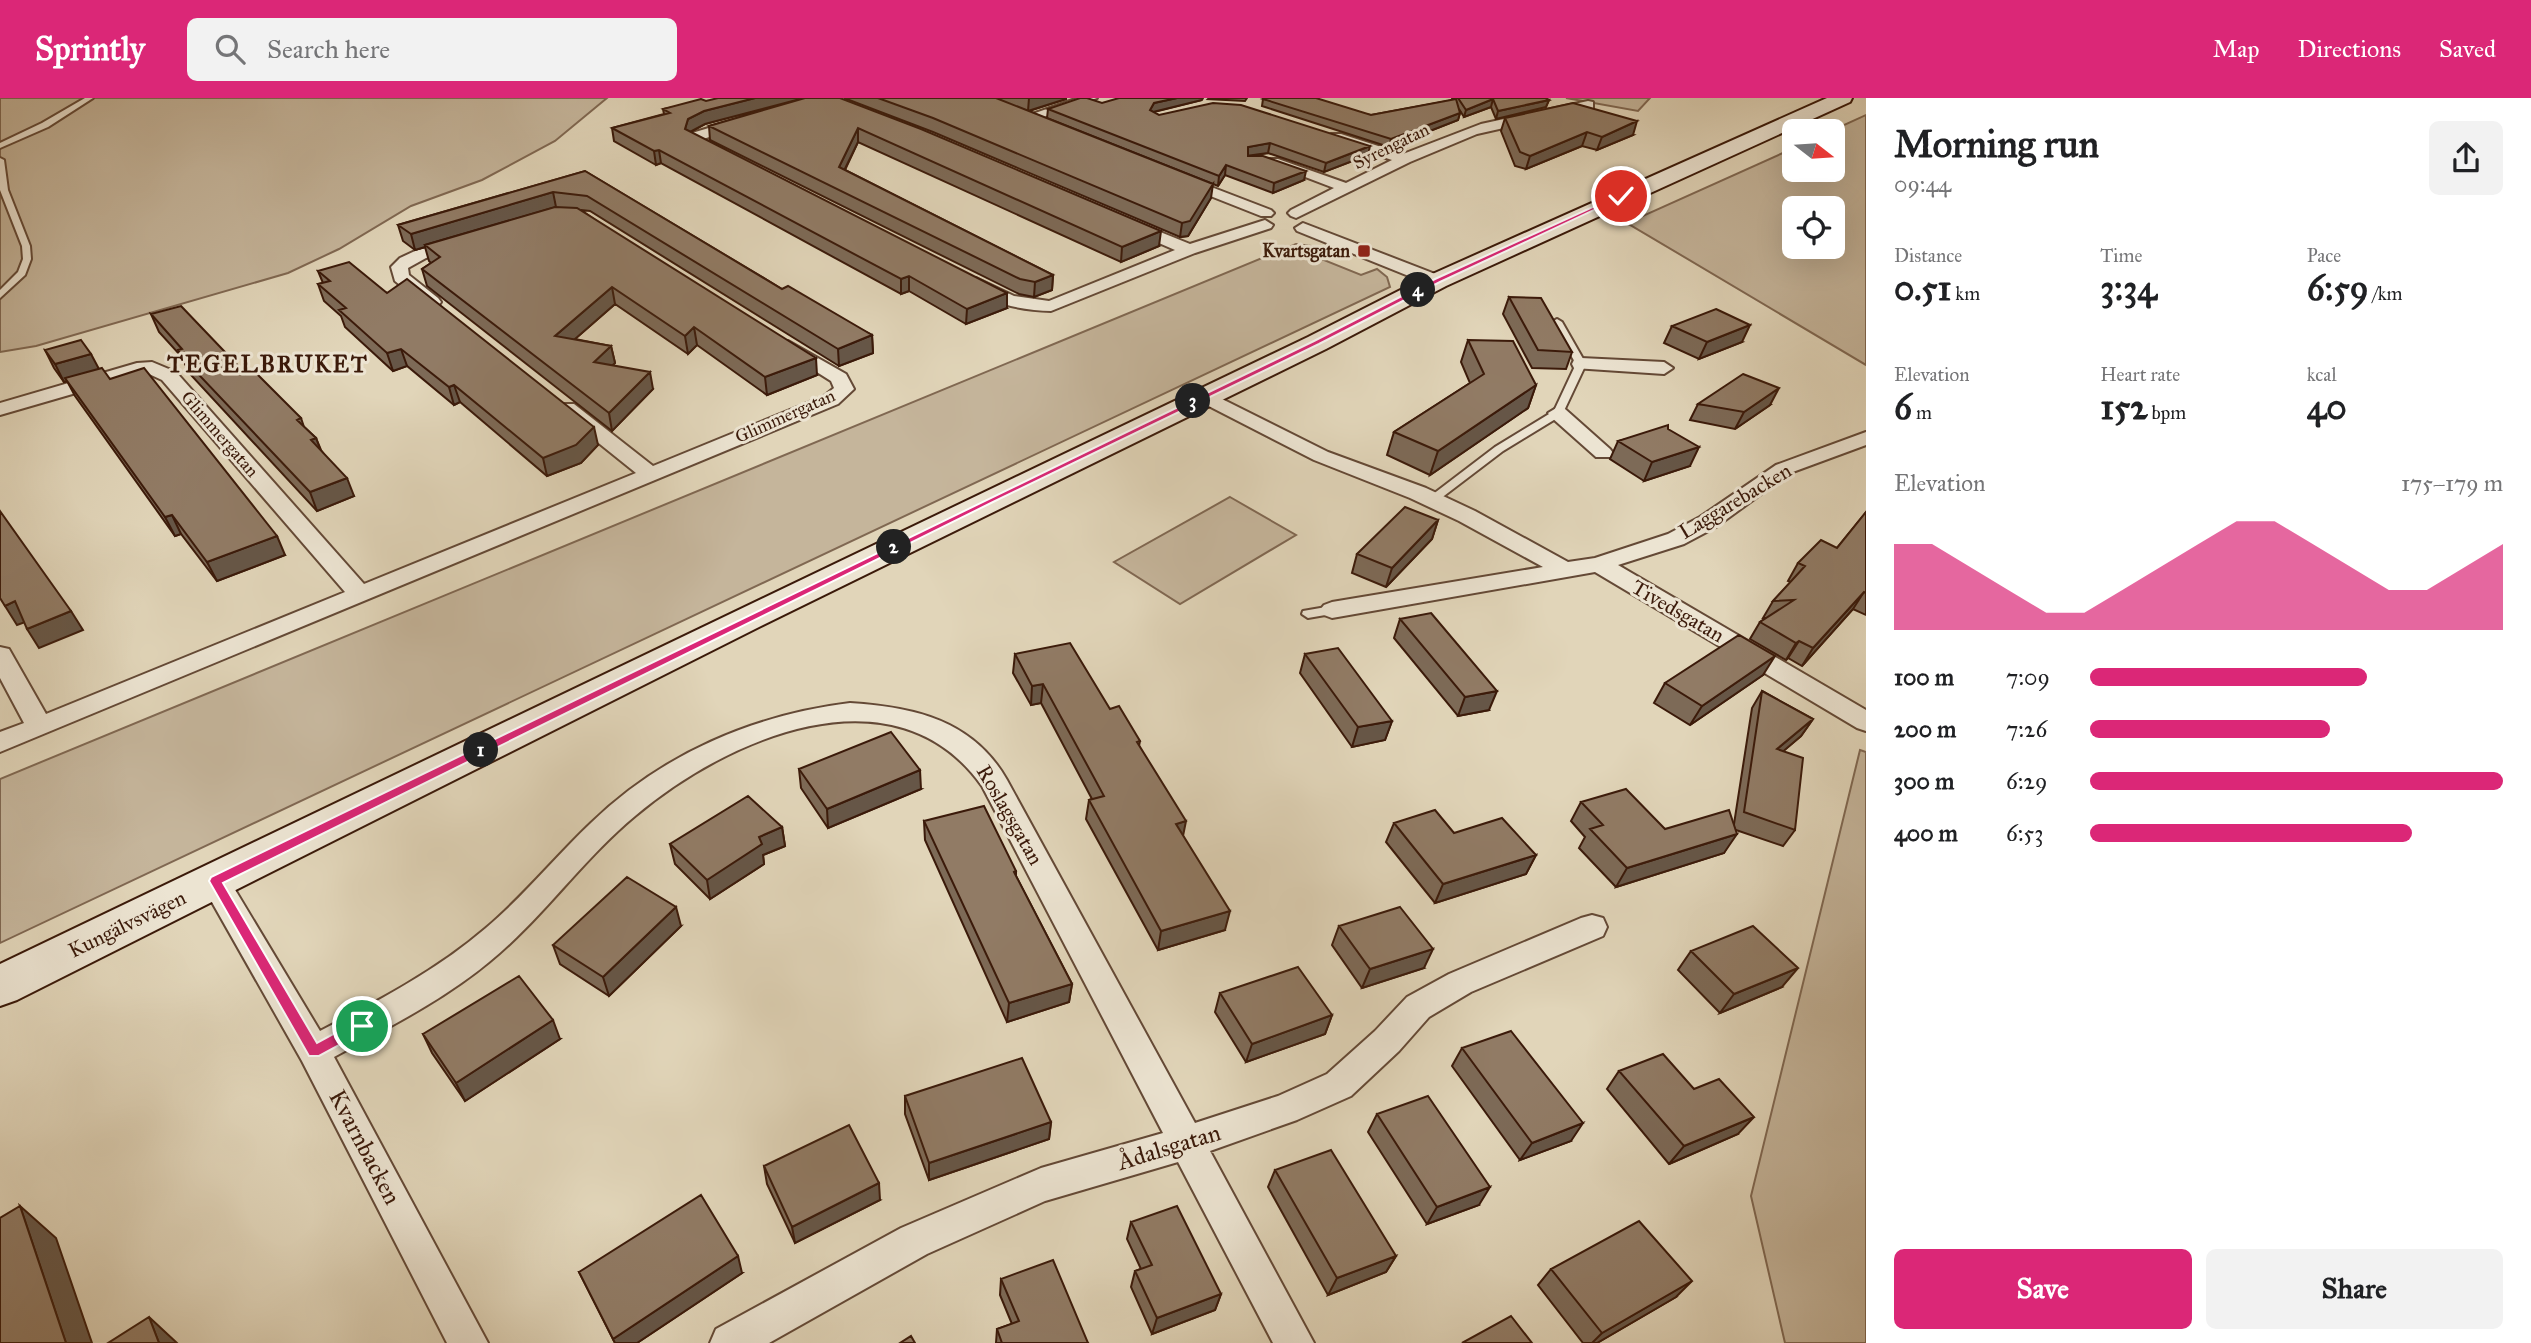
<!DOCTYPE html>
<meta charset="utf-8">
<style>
:root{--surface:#fff;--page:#f2f2f2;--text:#202124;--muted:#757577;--accent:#db2777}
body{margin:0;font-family:"IM FELL Great Primer",serif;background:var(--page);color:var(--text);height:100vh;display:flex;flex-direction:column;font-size:26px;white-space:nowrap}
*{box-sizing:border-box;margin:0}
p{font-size:23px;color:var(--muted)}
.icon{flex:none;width:38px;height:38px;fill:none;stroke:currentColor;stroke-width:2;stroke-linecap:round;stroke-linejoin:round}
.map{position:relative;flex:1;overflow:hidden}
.panel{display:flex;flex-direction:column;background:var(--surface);width:665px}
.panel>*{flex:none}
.needle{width:46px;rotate:107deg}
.fabs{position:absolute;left:1782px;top:21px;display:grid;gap:14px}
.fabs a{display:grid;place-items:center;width:63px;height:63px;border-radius:10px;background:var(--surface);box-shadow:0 7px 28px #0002;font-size:35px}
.pin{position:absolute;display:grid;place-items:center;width:60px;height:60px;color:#fff;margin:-30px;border:4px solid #fff;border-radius:50%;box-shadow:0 2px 7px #0007}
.km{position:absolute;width:35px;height:35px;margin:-18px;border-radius:50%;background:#222;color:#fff;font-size:19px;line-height:35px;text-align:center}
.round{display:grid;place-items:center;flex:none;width:74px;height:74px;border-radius:10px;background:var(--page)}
.headline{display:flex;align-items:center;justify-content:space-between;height:119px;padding:0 28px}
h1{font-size:38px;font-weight:800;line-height:52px}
.metrics{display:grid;grid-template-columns:repeat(3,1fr);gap:10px;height:119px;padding:7px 28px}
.metrics div{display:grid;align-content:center}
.metrics b{font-size:35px;font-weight:800}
.metrics small{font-size:19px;font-weight:400}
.metrics p{font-size:19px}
.chart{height:196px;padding:14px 28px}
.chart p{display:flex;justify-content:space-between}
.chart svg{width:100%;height:126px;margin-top:7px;fill:var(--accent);opacity:.7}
.cta{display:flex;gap:14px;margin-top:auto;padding:14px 28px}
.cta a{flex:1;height:80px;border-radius:10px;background:var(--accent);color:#fff;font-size:28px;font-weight:800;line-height:80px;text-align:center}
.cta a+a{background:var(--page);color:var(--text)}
ul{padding:0 28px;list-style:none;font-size:23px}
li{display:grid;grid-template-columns:112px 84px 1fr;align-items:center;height:52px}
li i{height:18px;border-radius:9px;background:var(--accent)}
header{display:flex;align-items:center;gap:42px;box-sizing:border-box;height:98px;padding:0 35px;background:var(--accent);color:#fff}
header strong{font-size:33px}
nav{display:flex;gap:38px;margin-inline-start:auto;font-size:24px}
.search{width:490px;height:63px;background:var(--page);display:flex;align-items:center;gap:18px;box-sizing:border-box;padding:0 24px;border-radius:10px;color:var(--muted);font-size:26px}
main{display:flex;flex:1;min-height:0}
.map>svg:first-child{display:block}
.green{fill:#c5b59b;stroke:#806852;stroke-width:2;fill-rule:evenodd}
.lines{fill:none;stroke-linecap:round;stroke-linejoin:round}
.service-casing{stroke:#644936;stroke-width:4}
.minor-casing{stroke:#644936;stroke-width:4}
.secondary-casing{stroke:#3b1a0a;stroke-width:4}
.service{fill:#ece4d2;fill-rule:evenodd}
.minor{fill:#ece4d2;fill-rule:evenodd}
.secondary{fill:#ece4d2;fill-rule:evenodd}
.wall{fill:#7d6a57;stroke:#3b1a0a;stroke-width:2}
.shaded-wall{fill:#665647;stroke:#3b1a0a;stroke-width:2}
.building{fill:#917b65;stroke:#3b1a0a;stroke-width:2}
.route{fill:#db2777;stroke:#fff;stroke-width:2}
.poi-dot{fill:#8f2418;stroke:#ece4d2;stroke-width:2.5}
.labels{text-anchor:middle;stroke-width:6;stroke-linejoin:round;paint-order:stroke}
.far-street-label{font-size:18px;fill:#3b1a0a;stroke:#ece4d2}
.far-poi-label{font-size:18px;font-weight:bold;fill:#3b1a0a;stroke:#ece4d2;text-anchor:end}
.street-label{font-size:21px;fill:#3b1a0a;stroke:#ece4d2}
.far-district-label{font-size:23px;font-weight:bold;letter-spacing:2px;fill:#3b1a0a;stroke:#ece4d2}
.near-street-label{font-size:24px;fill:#3b1a0a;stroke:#ece4d2}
</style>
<header>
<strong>Sprintly</strong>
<div class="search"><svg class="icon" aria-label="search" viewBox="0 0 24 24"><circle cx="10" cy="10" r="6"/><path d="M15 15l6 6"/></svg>Search here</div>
<nav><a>Map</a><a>Directions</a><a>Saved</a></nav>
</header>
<main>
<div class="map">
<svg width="1866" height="1245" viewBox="0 0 1866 1245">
<rect width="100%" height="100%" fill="#e1d5b9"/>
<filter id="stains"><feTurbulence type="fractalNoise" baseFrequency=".00286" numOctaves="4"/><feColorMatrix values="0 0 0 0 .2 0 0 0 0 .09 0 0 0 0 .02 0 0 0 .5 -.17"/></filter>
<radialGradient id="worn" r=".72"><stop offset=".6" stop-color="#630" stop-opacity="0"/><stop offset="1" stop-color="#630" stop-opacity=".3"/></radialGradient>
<path class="green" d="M0,0H607L555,43L482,82L411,108L339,151L288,175L36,248L0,254Z
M1566,0H1650L1638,13Z
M1866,17V267L1627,125L1794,50V72H1832L1831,33ZM1794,110H1832V149H1794Z
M1296,146L1311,148L1304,154L1361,177L1377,171L1387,179L1390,189L0,845V681Z
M1230,399L1296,437L1180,506L1114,464Z
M1860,652L1866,654V1245H1785L1751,1098Z"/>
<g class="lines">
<g class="service-casing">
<path id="service" d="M85,0H93L48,29L0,50V45L42,25Z
M0,60L4,62L8,92L30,148L31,161L25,177L0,200V192L18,174L23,161L22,148L0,92Z
M1557,221L1562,224L1586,266L1562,317L1503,353L1436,404H1428V400L1495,349L1554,313L1576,266L1552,224Z
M1332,508L1337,509L1338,512L1337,515L1308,520L1302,516L1303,513Z"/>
</g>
<g class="minor-casing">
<path id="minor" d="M1078,0H1097L1033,23L1028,24L1021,20Z
M1588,3L1593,4V10L1477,36L1410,64L1296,120L1291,118L1288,115L1291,112L1334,90L1266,64L1268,61H1278L1346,85L1392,62L1331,42V36H1341L1403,56L1481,26Z
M742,20L747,21V27L703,41L725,52V58H715L688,42L692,35Z
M1180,77L1271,112L1274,115L1271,118H1261L1175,84L1173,81Z
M1128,121L1190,146L1265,122L1273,127L1271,130L1195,155L1051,213C1024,212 987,207 968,185L976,180L1014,198L1049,203L1175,152L1122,129L1120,126L1122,123Z
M1303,125L1443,179L1445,183L1443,187H1431L1297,133L1295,130Z
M462,140L468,142L470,145L468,148L426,160L408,170L409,177L438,200L441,204L438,208H426L395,183L391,169L400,160L415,153Z
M788,243L846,276L854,291L838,306L0,654V634L24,625L0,580V549L9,551L46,616L345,494L162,282L149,276L138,277L0,317V305L137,265L152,264L176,274L364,486L636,375L560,314L557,310L560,306H574L653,368L824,298L834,290L831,283L782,252L779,248Z
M1581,260L1664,264L1673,270L1664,276L1574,270L1572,266L1574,262Z
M1204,292L1328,354L1426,390L1475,413L1568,464L1595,460L1668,436L1700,419L1776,367L1866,334V347L1790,375L1716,429L1684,446L1618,467L1866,612V633L1857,630L1595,474L1332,520L1324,517L1320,512L1324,507L1332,504L1543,469L1459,423L1410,400L1314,362L1197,302L1194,298Z
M1558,309L1565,311L1610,351L1613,355L1610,359H1596L1551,319L1548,315Z
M850,605C914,609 973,622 1007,682L1195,1025L1278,998L1327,976L1375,933L1407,899L1449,876L1581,820L1592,817L1603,820L1607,829L1603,838L1471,894L1429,919L1399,953L1351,998L1297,1022L1210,1053L1314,1245H1273L1178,1064L1045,1103L927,1156L769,1245H710L716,1231L901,1130L1041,1070L1163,1035L982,688C895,566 727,640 635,718C582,762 542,821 489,864C442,903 387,930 334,959L488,1245H447L302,963L200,783L205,775L215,771L225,775L320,933C378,903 436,873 486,830C524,798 555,759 591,725C662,656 753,617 850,605Z"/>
</g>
<g class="secondary-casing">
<path id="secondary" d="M1827,0H1852L1850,4L1446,188L1326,251L759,529L17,902L0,908V866L1308,239L1428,178Z"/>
</g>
<use href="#service" class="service"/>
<use href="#minor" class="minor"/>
<use href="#secondary" class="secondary"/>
</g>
<path class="wall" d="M804,0L705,26L690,34L1007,210L966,226L909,193L901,196L661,65L656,67L614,43L612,30L664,16L663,11L706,3Z
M805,0L1159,148L1121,164L858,44L845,72L1053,177L1052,192L1034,199L1019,196L710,42L709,28Z
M844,0H1066V1L1029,13L1211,100L1188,138L1180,139L933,34Z
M1209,0H1247L1245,3L1208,1Z
M1452,0H1545L1549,2L1546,9L1496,21L1491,9L1464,19L1459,11L1460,15L1458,22L1389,49L1262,8L1263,1L1371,17L1453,2Z
M1202,2L1154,14L1159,17L1368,57L1324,74L1268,55L1248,58L1304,82L1273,95L1225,77L1218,88L1047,20L1048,11L1102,5Z
M1505,20L1633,37L1597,52L1582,48L1526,71L1515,68L1501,33Z
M585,73L782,191L872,237L873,255L839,268L590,113L581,112L817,277L767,297L697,247L688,256L615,206L575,241L611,248L615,265L613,267L653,291L612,333L427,188L422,171L431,165L429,163L425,149L415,152L403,143L398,127Z
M318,173L387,195L598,347L581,365L547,378L460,304L454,307L407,268L393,273L345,229L341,218L324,203L318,186L323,185Z
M1509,199L1572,254L1566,271L1532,270L1503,216Z
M151,216L246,276L301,320L304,329L316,340L321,352L354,398L317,413L190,276L181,258L159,234Z
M1672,228L1742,244L1699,261L1664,245Z
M1468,242L1536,287L1528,310L1430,377L1387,357L1394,334L1470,285L1461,264Z
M45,252L99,271L285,457L217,483L181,436L175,438L75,298L67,283L64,284L54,270Z
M1698,306L1770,307L1735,331L1690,322Z
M1668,331L1690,368L1644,383L1610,361L1618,343Z
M1866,414V517L1853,511L1802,568L1788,560L1786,562L1750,541L1760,524L1766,520H1763L1773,503L1791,484L1788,483L1798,465L1837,450Z
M1438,422L1432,441L1386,489L1352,475L1357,456Z
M1400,521L1489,612L1458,618L1394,540Z
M1015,556L1110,611L1140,643L1139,648L1183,738L1225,832L1158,852L1086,721L1089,702L1092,701L1041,605L1031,607L1013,575Z
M1305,556L1392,623L1385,642L1352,649L1300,575Z
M1763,577L1690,627L1654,605L1665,585Z
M1762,593L1813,621L1801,638L1783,653L1795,732L1783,748L1736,732L1724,755L1616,789L1579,750L1585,739L1571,723L1581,704L1665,731L1734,726L1752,610Z
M799,671L921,691L828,730L801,690Z
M924,723L1016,773V778L1072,886L1069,904L1007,924L925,742Z
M1394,725L1454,735L1536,757L1526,776L1435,805L1386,744Z
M782,729L785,748L763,757L764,766L710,801L675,766L670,746Z
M681,828L609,898L560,866L553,847Z
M1339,828L1424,870L1362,890L1332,847Z
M1691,853L1782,889L1720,915L1678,872Z
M1220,895L1332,917L1325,936L1246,964L1215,914Z
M423,936L560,941L465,1003L432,955Z
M1462,950L1571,1043L1520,1062L1452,968Z
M1619,973L1694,991L1738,1036L1669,1066L1607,991Z
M905,998L1051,1024L1049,1041L929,1082L905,1016Z
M1377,1016L1479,1107L1427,1126L1368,1034Z
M764,1068L880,1102L795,1145L767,1086Z
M1275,1072L1396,1158L1386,1174L1328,1197L1268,1089Z
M1131,1124L1221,1196L1215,1212L1152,1236L1131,1189L1135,1173L1141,1171L1127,1141Z
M1551,1171L1676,1199L1597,1245H1583L1538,1187Z
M579,1174L742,1175L637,1245H615Z
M1001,1181L1088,1245H996L997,1231L1012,1226L1000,1197Z"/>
<path class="shaded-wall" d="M755,0H804L705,26L690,34L685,31L688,21L704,13Z
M1029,0H1066V1L1028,13Z
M1177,0H1203L1202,2L1153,14L1150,12L1154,5Z
M1493,1L1491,9L1464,19L1466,12Z
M1549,2L1546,9L1496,21L1498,13Z
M1460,15L1458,22L1389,49L1391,41Z
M1637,23L1633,37L1597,52L1602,39Z
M858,30V44L839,83V69Z
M1587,34L1582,48L1526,71L1530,58Z
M1270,45L1268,55L1246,58L1248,49Z
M1370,48L1368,57L1324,74L1326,65Z
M659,52L661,65L656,67L654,53Z
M1226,67L1225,77L1218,88L1219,78Z
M1306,73L1304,82L1273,95L1274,85Z
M1213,86L1211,100L1188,138L1180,139L1182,125Z
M553,94L556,109L425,147V149L415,152L411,136Z
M1161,133L1159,148L1121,164L1122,149Z
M1053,177L1052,192L1034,199L1035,184Z
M909,178V193L901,196V181Z
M612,189L615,206L559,255L555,238Z
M1007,195V210L966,226L967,211Z
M1750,227L1742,244L1699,261L1707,244Z
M694,229L697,247L688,256L685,238Z
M872,237L873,255L839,268L838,251Z
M611,248L615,265L597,281L594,264Z
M401,251L407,268L393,273L387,255Z
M91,256L100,273L64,284L55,266Z
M816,260L817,277L767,297L765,279Z
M650,274L653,291L612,333L609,315Z
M454,287L460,304L454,307L449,289Z
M1536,287L1528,310L1430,377L1438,353Z
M1779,290L1770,307L1735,331L1744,314Z
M594,329L598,347L581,365L547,378L543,360Z
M316,340L323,359L311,342Z
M1699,349L1690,368L1644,383L1652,364Z
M347,380L354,398L317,413L310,394Z
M172,417L181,436L175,438L165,419Z
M1438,422L1432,441L1386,489L1392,470Z
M277,438L285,457L217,483L207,464Z
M1864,494L1853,511L1802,568L1813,550Z
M15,503L28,523L17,527L5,508Z
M71,513L83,532L39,550L27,531Z
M1799,543L1788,560L1786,562L1796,545Z
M1775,558L1763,577L1690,627L1702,608Z
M1043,586L1041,605L1031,607L1032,588Z
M1497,593L1489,612L1458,618L1465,599Z
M1813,621L1801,638L1766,668L1777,651Z
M1392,623L1385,642L1352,649L1358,629Z
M920,672L921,691L828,730L827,711Z
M1186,723L1182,743L1176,726Z
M782,729L785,748L763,757L764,766L710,801L707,782L759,739Z
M1737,736L1724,755L1616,789L1627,770Z
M1536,757L1526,776L1435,805L1443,786Z
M676,809L681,828L609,898L603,879Z
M1230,813L1225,832L1158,852L1161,833Z
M1433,851L1424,870L1362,890L1370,871Z
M1798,870L1782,889L1720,915L1734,896Z
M1072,886L1069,904L1007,924L1009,905Z
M1332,917L1325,936L1246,964L1252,946Z
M553,922L560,941L465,1003L456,985Z
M1754,1019L1738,1036L1669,1066L1684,1048Z
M1051,1024L1049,1041L929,1082V1065Z
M1583,1025L1571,1043L1520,1062L1532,1045Z
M879,1085L880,1102L795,1145L792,1129Z
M1490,1089L1479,1107L1427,1126L1437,1109Z
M20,1108L56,1140L92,1245H66Z
M738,1158L742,1175L637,1245H615L613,1241Z
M1396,1158L1386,1174L1328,1197L1337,1180Z
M1692,1183L1676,1199L1597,1245H1592L1602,1235Z
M1221,1196L1215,1212L1152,1236L1157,1220Z
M149,1219L177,1245H159Z"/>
<path class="building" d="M718,0H755L704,13L688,21L685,31L1007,195L967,211L909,178L901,181L659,52L654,53L612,30L670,15L663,11L701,1L706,3Z
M805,0H840L921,31L1161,133L1122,149L858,30L839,69L1053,177L1035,184L1020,181L709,28Z
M878,0H996L1213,86L1190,123L1182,125L933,20Z
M1080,0H1087L1102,5L1119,0H1177L1154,5L1150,12L1159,17L1213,5L1241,7L1370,48L1326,65L1270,45L1248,49V58H1263L1306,73L1274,85L1226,67L1219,78L1048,11Z
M1266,0H1316L1371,17L1456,1L1460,15L1391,41L1263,1Z
M1458,0H1545L1549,2L1498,13L1493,1L1466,12Z
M1573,5L1637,23L1602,39L1587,34L1530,58L1520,54L1505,20Z
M585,73L782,191L788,188L872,237L838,251L587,98L553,94L411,136L398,127Z
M555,109L577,110L816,260L765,279L694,229L685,238L612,189L555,238L611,248L594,264L650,274L609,315L422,171L440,159L425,147Z
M349,164L387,195L407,181L594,329L576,347L543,360L454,287L449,289L401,251L387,255L339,212L346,210L318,186L330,183L318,173Z
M1509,199L1541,200L1572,254L1538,252Z
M181,208L246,276L254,273L301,320L297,322L316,340L311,342L347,380L310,394L182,259L178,252L182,251L151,216Z
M1716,211L1750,227L1707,244L1672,228Z
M81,242L91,256L55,266L45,252Z
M1468,242L1513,243L1536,287L1438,353L1394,334L1484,276Z
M102,270L110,281L144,270L277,438L207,464L172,417L165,419L65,280Z
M1743,276L1779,290L1744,314L1698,306Z
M1668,327V331L1699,349L1652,364L1618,343Z
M1405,409L1438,422L1392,470L1357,456Z
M0,413L71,513L27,531L15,503L5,508L0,500Z
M1866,414V495L1864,494L1813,550L1799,543L1796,545L1760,524L1794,502L1773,503L1805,468L1798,465L1821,442L1837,450Z
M1431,515L1497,593L1465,599L1400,521Z
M1739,537L1775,558L1702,608L1665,585Z
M1070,545L1110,611L1119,608L1140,643L1137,644L1186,723L1176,726L1230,813L1161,833L1089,702L1104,698L1043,586L1032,588L1015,556Z
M1338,550L1392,623L1358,629L1305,556Z
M1762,593L1813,621L1777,651L1803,660L1795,732L1744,714Z
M891,634L920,672L827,711L799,671Z
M1626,691L1665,731L1729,712L1737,736L1627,770L1590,731L1603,727L1581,704Z
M748,698L782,729L759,739L762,746L707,782L670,746Z
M984,708L1016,773L1014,774L1072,886L1009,905L924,723Z
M1435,712L1454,735L1502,720L1536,757L1443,786L1394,725Z
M627,779L676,809L603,879L553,847Z
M1400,809L1433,851L1370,871L1339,828Z
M1753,828L1798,870L1734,896L1691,853Z
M1298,869L1332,917L1252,946L1220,895Z
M519,878L553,922L456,985L423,936Z
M1511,933L1583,1025L1532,1045L1462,950Z
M1663,956L1694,991L1719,981L1754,1019L1684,1048L1619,973Z
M1022,960L1051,1024L929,1065L905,998Z
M1428,998L1490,1089L1437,1109L1377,1016Z
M849,1027L879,1085L792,1129L764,1068Z
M1331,1052L1396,1158L1337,1180L1275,1072Z
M701,1097L738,1158L613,1241L579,1174Z
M20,1108L66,1245H0V1120Z
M1177,1108L1221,1196L1157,1220L1135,1173L1152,1167L1131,1124Z
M1639,1123L1692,1183L1602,1235L1551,1171Z
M1053,1162L1088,1245H1002L997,1231L1019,1223L1001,1181Z
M1511,1218L1532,1245H1462Z
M149,1219L159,1245H108Z
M911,1238L915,1245H900Z"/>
<path class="route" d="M1619,97L1624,98L1440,184L1319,246L993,404L223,785L317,945L357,923H367V932L319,958H309L209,783L211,779L1314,243L1435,181Z"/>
<rect class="poi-dot" x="1357" y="146" width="14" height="14" rx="3.5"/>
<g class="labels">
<g class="far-street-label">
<text transform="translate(1391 48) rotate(-26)" y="6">Syrengatan</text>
<text transform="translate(785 318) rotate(-24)" y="6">Glimmergatan</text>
<text transform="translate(220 336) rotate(49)" y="6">Glimmergatan</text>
</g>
<g class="far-poi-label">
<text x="1350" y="159">Kvartsgatan</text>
</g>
<g class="street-label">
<text transform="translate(1735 403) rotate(-31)" y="7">Laggarebacken</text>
<text transform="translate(1678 513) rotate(30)" y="7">Tivedsgatan</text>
<text transform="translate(1010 717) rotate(60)" y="7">Roslagsgatan</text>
<text transform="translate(127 826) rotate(-26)" y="7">Kungälvsvägen</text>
</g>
<g class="far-district-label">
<text x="268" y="274">TEGELBRUKET</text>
</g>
<g class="near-street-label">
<text transform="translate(365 1049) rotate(62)" y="8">Kvarnbacken</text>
<text transform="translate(1169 1049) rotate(-17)" y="8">Ådalsgatan</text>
</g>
</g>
<rect width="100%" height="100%" filter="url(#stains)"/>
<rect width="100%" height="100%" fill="url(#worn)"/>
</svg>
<div class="fabs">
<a><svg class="needle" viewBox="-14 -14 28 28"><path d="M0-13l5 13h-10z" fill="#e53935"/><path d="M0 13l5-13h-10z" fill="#757577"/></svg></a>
<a><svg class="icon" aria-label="locate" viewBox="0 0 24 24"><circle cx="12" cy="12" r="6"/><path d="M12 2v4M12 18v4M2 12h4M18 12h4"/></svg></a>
</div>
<div class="pin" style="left:362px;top:928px;background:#1e9e55"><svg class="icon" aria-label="arrive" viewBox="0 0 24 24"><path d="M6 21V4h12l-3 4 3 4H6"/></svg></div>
<div class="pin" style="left:1621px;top:98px;background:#d93025"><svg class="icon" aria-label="check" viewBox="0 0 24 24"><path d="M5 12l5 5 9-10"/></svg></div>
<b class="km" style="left:481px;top:652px">1</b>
<b class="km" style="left:894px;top:449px">2</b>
<b class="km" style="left:1193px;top:303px">3</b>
<b class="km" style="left:1418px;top:192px">4</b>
</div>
<section class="panel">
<div class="headline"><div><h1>Morning run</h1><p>09:44</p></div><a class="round"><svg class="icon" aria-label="share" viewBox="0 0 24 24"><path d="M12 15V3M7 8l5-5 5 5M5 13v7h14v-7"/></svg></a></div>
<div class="metrics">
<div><p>Distance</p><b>0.51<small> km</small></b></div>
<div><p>Time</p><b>3:34</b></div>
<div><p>Pace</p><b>6:59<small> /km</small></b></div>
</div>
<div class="metrics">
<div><p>Elevation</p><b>6<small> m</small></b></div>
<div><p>Heart rate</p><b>152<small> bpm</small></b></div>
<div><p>kcal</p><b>40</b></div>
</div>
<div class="chart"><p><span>Elevation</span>175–179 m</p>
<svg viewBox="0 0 160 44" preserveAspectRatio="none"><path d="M0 44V14L10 14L20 22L30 30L40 38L50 38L60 30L70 22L80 14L90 6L100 6L110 14L120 22L130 30L140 30L150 22L160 14V44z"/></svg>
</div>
<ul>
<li><b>100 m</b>7:09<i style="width:67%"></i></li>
<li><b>200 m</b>7:26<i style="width:58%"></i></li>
<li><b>300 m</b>6:29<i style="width:100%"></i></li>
<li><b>400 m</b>6:53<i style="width:78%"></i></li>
</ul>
<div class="cta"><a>Save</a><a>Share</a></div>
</section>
</main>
